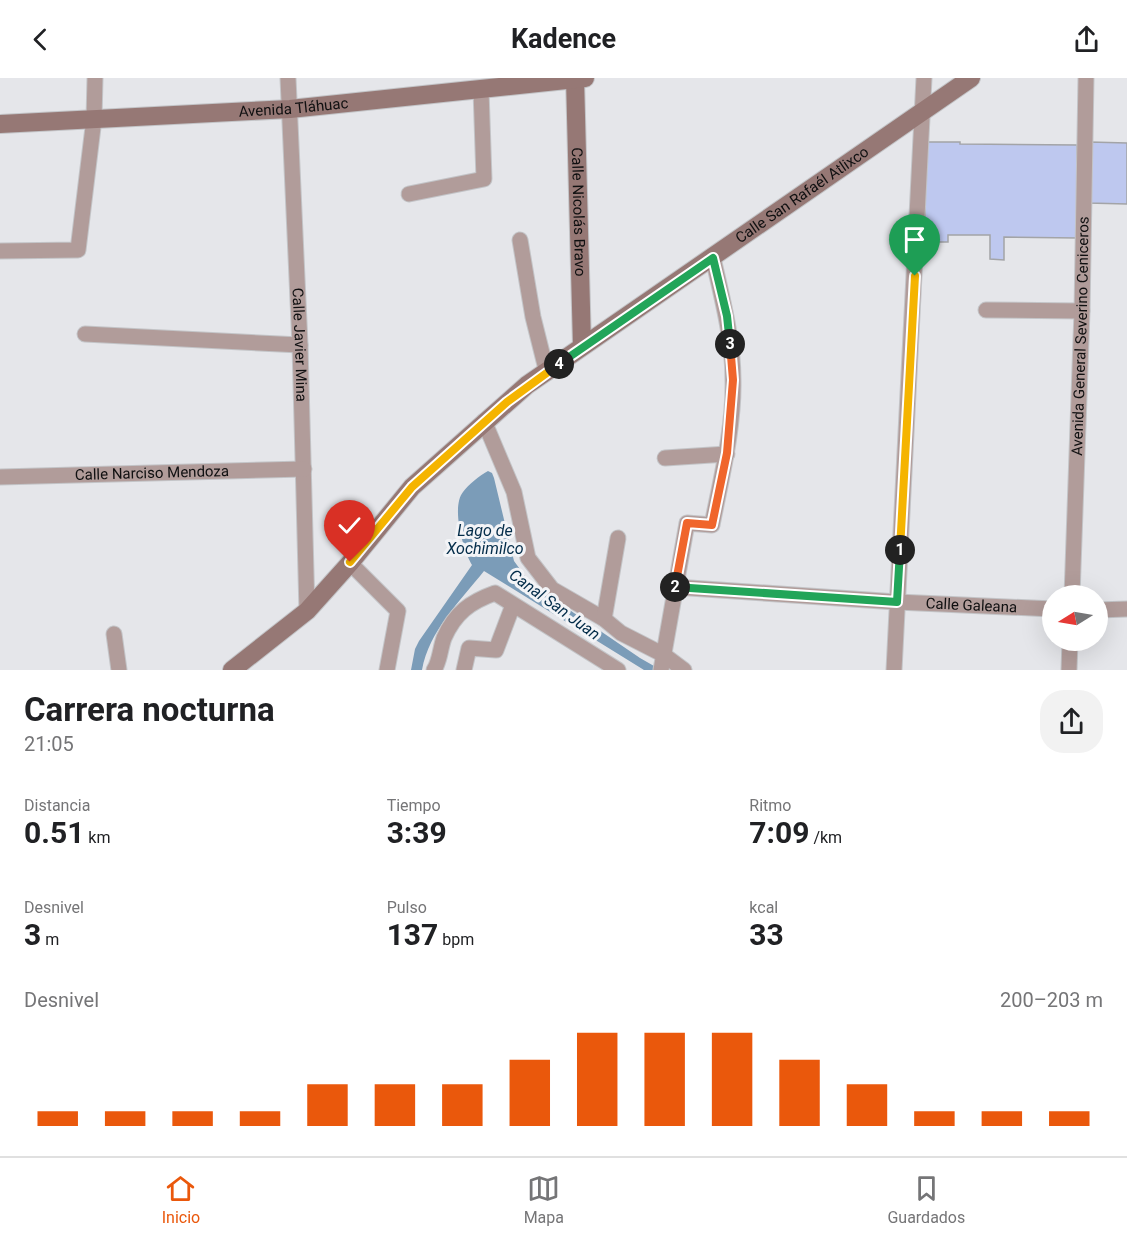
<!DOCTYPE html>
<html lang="es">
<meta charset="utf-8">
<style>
:root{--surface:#fff;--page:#f2f2f2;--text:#202124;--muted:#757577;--line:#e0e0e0;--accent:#ea580c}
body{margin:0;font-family:Roboto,sans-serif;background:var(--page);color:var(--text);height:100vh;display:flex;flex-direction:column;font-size:22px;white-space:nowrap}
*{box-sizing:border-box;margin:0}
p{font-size:20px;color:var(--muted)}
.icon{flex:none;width:33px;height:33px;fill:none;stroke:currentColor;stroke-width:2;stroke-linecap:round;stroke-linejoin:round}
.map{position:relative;height:592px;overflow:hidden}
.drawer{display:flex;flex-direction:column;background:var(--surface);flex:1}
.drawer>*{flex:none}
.needle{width:39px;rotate:259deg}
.controls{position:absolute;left:1042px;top:507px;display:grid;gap:12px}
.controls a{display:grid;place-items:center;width:66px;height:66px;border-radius:50%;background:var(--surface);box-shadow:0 6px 24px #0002;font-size:30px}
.pin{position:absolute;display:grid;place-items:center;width:51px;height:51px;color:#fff;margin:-62px -26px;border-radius:50% 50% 50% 0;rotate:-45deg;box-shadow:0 0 6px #0007}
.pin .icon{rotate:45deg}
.km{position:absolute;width:30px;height:30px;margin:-15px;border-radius:50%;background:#222;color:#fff;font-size:16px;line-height:30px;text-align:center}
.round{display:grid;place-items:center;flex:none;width:63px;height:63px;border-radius:24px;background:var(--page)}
.head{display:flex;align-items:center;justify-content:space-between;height:102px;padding:0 24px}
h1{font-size:33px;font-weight:700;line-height:45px}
.stats{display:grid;grid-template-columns:repeat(3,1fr);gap:9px;height:102px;padding:6px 24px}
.stats div{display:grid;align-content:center}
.stats b{font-size:30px;font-weight:700}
.stats small{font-size:16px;font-weight:400}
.stats p{font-size:16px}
.chart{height:168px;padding:12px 24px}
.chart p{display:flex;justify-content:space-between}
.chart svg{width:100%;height:108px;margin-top:6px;stroke:var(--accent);stroke-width:6}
header{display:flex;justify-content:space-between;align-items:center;height:78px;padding:0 24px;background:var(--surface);font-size:27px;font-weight:700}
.menu{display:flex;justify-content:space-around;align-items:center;height:84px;border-top:2px solid var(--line);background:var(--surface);font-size:16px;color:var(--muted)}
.menu a{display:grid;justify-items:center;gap:3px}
.menu .selected{color:var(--accent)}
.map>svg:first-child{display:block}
.water{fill:#7b9cb8}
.building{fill:#bec8ef;stroke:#a3a4a7;stroke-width:1.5}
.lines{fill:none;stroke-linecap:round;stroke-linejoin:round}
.street-casing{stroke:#c3c4c7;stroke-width:17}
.secondary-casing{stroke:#c3c4c7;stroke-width:20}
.street{stroke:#b19c9a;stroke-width:15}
.secondary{stroke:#967875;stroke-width:18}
.split-1-casing{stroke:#fff;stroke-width:12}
.split-2-casing{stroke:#fff;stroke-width:12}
.split-3-casing{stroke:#fff;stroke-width:12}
.split-4-casing{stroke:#fff;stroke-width:12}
.split-5-casing{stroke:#fff;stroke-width:12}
.split-1{stroke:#f5b400;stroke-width:8}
.split-2{stroke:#22a559;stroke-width:8}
.split-3{stroke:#f0652b;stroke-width:8}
.split-4{stroke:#22a559;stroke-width:8}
.split-5{stroke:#f5b400;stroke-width:8}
.labels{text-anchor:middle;stroke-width:6;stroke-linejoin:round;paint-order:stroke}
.street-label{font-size:15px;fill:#101011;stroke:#f3f4f7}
.water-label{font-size:16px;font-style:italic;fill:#032c49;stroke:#f3f4f7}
</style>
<header><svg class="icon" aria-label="back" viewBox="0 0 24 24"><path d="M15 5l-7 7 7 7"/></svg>Kadence<svg class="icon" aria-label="share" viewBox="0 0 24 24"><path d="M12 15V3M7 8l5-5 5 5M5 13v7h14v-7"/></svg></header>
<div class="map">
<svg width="1127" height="592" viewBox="0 0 1127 592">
<rect width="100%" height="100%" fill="#e5e6ea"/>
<path class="water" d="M488,393L492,395L494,400L514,483L530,505L640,580L661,592H644L484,493C460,523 429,553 422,592H411L415,571L419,563L472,487C463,472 451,429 463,414C469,406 479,398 488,393Z"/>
<path class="building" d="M925,64H960V66L1077,67V160L1004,159V182L990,181V157H948V164H925Z
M1090,64L1127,65V126L1088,125Z"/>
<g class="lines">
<g class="street-casing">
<g id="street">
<path id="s1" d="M288,0L300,267L307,533"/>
<path d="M409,116L484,101L481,12"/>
<path d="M520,162L533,239L547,295"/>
<path d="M0,173L78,172L94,41L95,0"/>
<path d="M986,232L1082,233"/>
<path d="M85,256L300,267"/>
<path d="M484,343L514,414L528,480L552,511L604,541L621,555L664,577L684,592"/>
<path d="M665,380L727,376"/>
<path id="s2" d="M0,399L304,391"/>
<path d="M350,485L398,533L387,592"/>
<path id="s3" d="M675,509L897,524L1053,531"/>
<path id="s4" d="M1072,518L1082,233L1086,0"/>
<path d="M1098,532L1127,531"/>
<path d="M604,541L618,460"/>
<path d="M114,556L119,592"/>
<path d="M434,592C440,583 440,571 444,560C455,535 470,524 495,515L618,592"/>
<path d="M464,592L469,570L496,572L513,527"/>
<path d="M661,592L687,445L712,447C721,401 734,350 733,302C733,261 722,220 713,180"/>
<path d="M894,592L924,0"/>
<path d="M1069,592L1070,562"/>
</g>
</g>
<g class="secondary-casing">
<g id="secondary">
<path id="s5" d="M575,0L582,268"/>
<path id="s6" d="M0,46L290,31L585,0"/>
<path id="s7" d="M232,592L307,533L350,485L412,409L527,307L971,0"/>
</g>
</g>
<use href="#street" class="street"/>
<use href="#secondary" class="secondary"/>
</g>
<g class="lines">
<g class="split-1-casing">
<path id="split-1" d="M900,472L915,198"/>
</g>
<g class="split-2-casing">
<path id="split-2" d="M675,509L897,524L900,472"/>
</g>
<g class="split-3-casing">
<path id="split-3" d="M675,509L687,445L712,447L727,375L733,302L730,266"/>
</g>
<g class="split-4-casing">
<path id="split-4" d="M559,286L713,180L727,238L730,266"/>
</g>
<g class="split-5-casing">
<path id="split-5" d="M350,484L412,409L507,324L559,286"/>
</g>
<use href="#split-1" class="split-1"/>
<use href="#split-2" class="split-2"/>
<use href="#split-3" class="split-3"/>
<use href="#split-4" class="split-4"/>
<use href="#split-5" class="split-5"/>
</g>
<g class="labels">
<g class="street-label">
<text dy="5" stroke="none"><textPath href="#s6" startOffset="294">Avenida Tláhuac</textPath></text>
<text dy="5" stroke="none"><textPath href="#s7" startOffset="746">Calle San Rafaél Atlixco</textPath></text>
<text dy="5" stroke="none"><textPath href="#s5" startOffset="134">Calle Nicolás Bravo</textPath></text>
<text dy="5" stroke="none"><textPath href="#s4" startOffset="260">Avenida General Severino Ceniceros</textPath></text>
<text dy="5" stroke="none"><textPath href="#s1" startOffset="267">Calle Javier Mina</textPath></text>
<text dy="5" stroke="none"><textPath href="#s2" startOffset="152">Calle Narciso Mendoza</textPath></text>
<text dy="5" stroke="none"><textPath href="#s3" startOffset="297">Calle Galeana</textPath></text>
</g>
<g class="water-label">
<text x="485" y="458">Lago de<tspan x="485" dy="18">Xochimilco</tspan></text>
<text transform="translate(555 526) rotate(36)" y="6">Canal San Juan</text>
</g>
</g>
</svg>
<div class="controls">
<a><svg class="needle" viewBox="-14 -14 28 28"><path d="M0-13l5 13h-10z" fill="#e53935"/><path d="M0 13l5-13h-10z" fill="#757577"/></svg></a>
</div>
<div class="pin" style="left:915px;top:198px;background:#1e9e55"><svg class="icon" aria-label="arrive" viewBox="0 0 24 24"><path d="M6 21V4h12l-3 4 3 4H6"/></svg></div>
<div class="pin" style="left:350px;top:484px;background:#d93025"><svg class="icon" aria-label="check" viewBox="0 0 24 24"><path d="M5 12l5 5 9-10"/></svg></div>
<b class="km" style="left:900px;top:472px">1</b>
<b class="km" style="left:675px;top:509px">2</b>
<b class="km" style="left:730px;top:266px">3</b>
<b class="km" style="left:559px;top:286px">4</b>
</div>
<section class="drawer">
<div class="head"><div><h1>Carrera nocturna</h1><p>21:05</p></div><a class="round"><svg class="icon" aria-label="share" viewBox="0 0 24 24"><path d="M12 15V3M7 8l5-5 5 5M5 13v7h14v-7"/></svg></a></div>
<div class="stats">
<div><p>Distancia</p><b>0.51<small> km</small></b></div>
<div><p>Tiempo</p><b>3:39</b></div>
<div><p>Ritmo</p><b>7:09<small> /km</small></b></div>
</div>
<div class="stats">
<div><p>Desnivel</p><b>3<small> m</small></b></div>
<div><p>Pulso</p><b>137<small> bpm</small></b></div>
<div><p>kcal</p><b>33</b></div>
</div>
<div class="chart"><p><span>Desnivel</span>200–203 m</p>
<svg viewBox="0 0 160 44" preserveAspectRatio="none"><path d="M5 44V38M15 44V38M25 44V38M35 44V38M45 44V27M55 44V27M65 44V27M75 44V17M85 44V6M95 44V6M105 44V6M115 44V17M125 44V27M135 44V38M145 44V38M155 44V38"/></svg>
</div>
</section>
<nav class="menu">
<a class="selected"><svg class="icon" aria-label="home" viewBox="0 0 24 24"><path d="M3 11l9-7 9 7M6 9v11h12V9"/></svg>Inicio</a>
<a><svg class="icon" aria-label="map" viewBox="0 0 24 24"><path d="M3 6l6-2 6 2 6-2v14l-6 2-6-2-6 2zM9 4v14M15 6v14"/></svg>Mapa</a>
<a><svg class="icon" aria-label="saved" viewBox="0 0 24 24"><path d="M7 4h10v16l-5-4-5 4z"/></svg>Guardados</a>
</nav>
